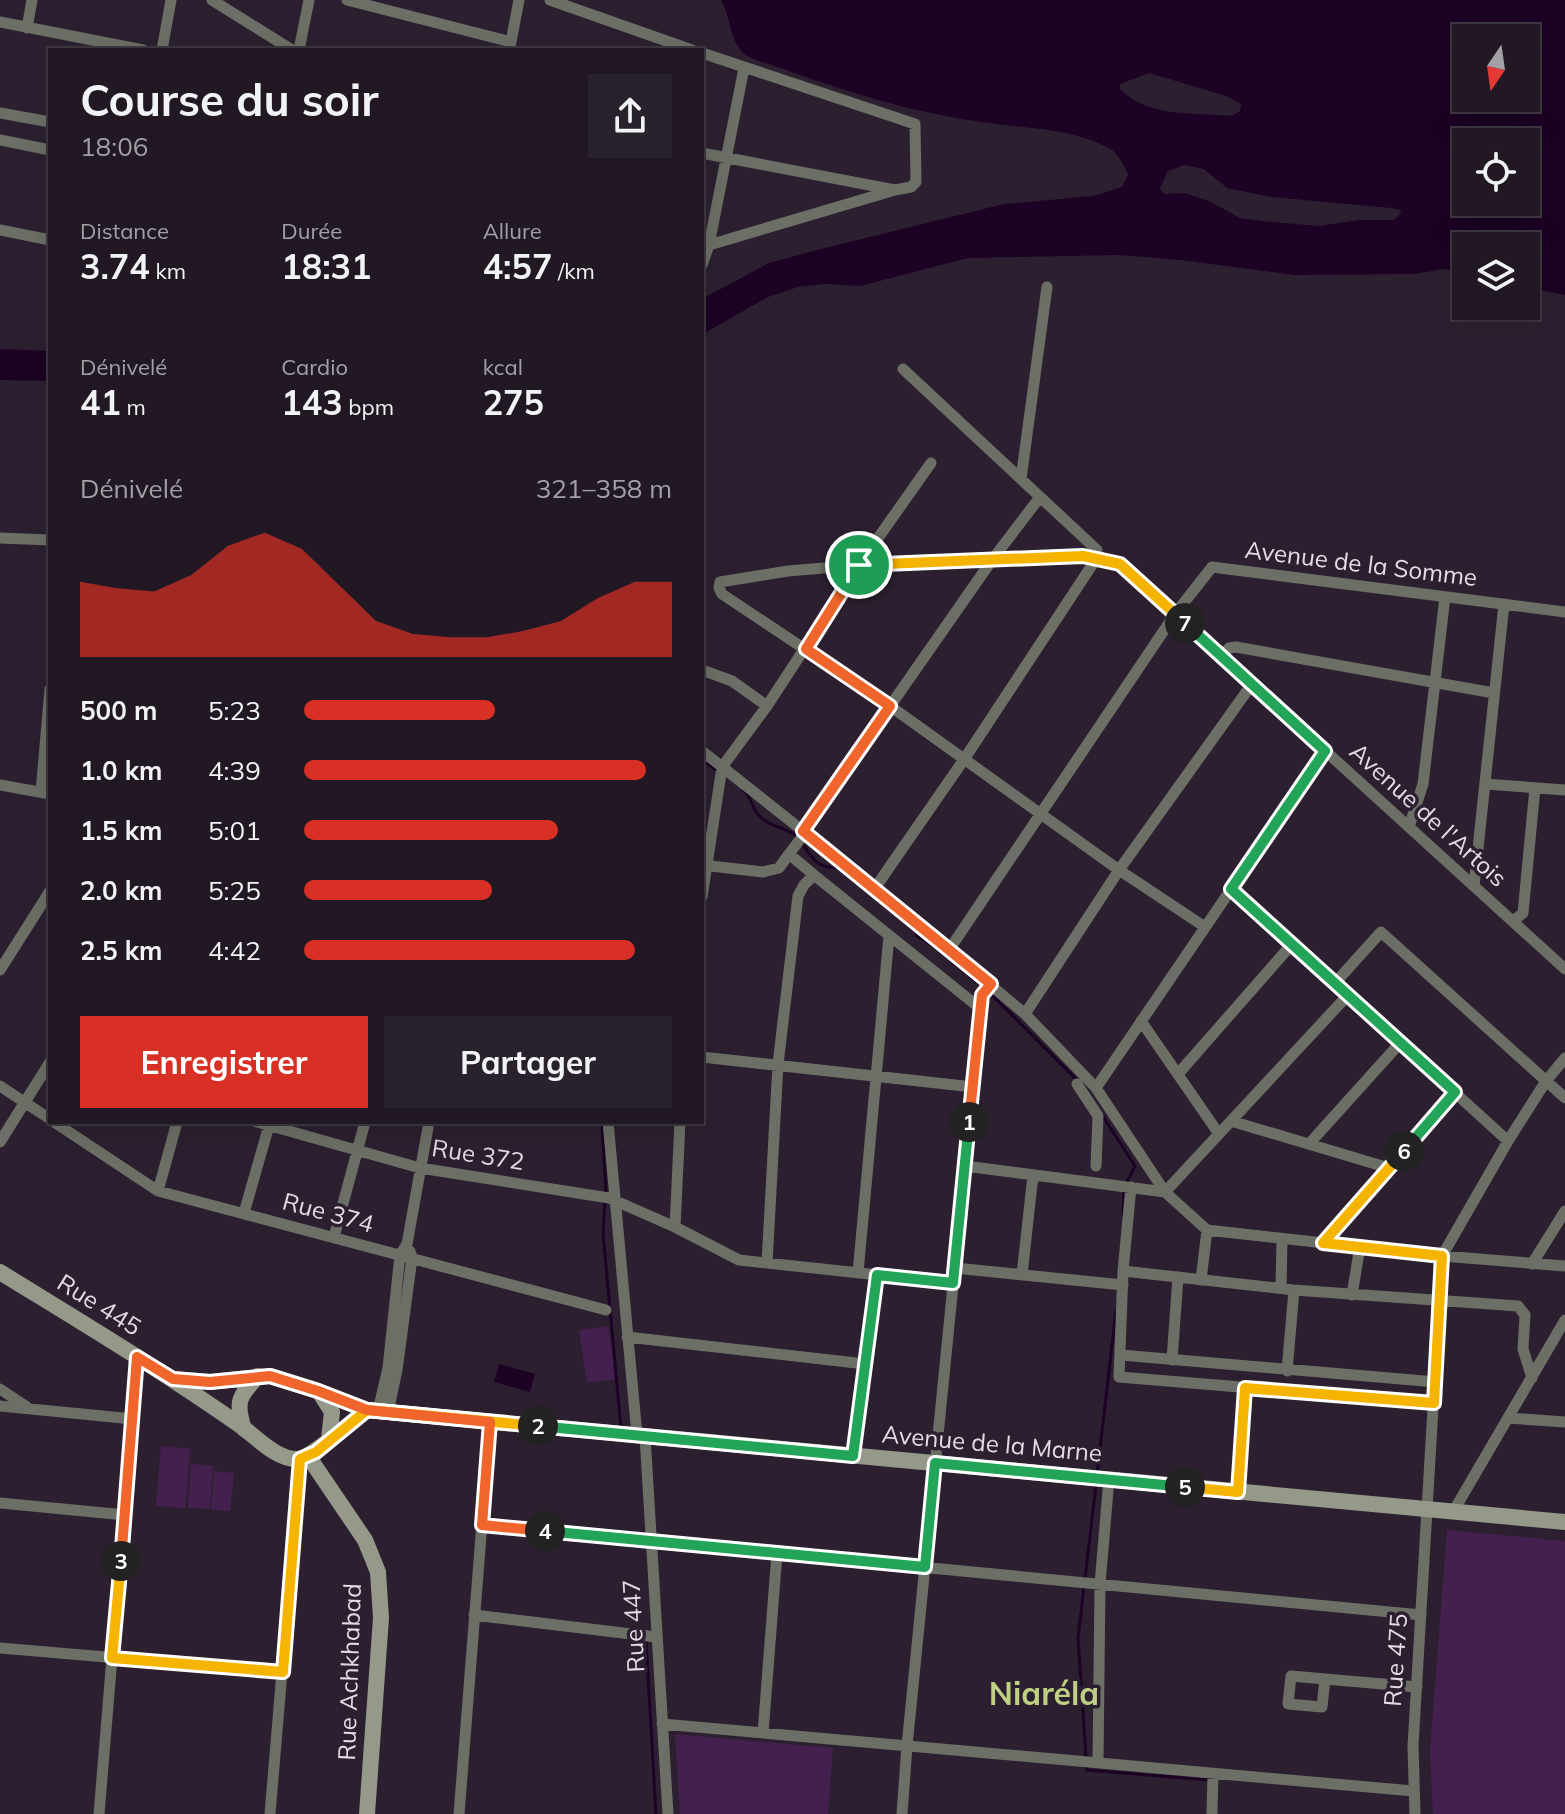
<!DOCTYPE html>
<html lang="fr">
<meta charset="utf-8">
<style>
:root{--surface:#211824;--page:#29212c;--text:#f1f3f6;--muted:#a2a0a6;--line:#3e3741;--accent:#d93025}
body{margin:0;font-family:Mulish,sans-serif;background:var(--page);color:var(--text);height:100vh;display:flex;flex-direction:column;font-size:30px;white-space:nowrap}
*{box-sizing:border-box;margin:0}
p{font-size:26px;color:var(--muted)}
.icon{flex:none;width:44px;height:44px;fill:none;stroke:currentColor;stroke-width:2;stroke-linecap:round;stroke-linejoin:round}
.map{position:relative;flex:1;overflow:hidden}
.details{position:absolute;left:48px;top:48px;width:656px;height:1076px;display:flex;flex-direction:column;background:var(--surface);border-radius:0px;box-shadow:0 8px 32px #0002,0 0 0 2px var(--line)}
.details>*{flex:none}
.needle{width:52px;rotate:193deg}
.fabs{position:absolute;left:1452px;top:24px;display:grid;gap:16px}
.fabs a{display:grid;place-items:center;width:88px;height:88px;border-radius:0px;background:var(--surface);box-shadow:0 8px 32px #0002,0 0 0 2px var(--line);font-size:40px}
.pin{position:absolute;display:grid;place-items:center;width:68px;height:68px;color:#fff;margin:-34px;border:4px solid #fff;border-radius:50%;box-shadow:0 2px 8px #0007}
.km{position:absolute;width:40px;height:40px;margin:-20px;border-radius:50%;background:#222;color:#fff;font-size:22px;line-height:40px;text-align:center}
.round{display:grid;place-items:center;flex:none;width:84px;height:84px;border-radius:0px;background:var(--page)}
.summary{display:flex;align-items:center;justify-content:space-between;height:136px;padding:0 32px}
h1{font-size:44px;font-weight:700;line-height:60px}
.figures{display:grid;grid-template-columns:repeat(3,1fr);gap:12px;height:136px;padding:8px 32px}
.figures div{display:grid;align-content:center}
.figures b{font-size:34px;font-weight:700}
.figures small{font-size:22px;font-weight:400}
.figures p{font-size:22px}
.chart{height:224px;padding:16px 32px}
.chart p{display:flex;justify-content:space-between}
.chart svg{width:100%;height:144px;margin-top:8px;fill:var(--accent);opacity:.7}
.button{display:flex;gap:16px;margin-top:auto;padding:16px 32px}
.button a{flex:1;height:92px;border-radius:0px;background:var(--accent);color:#fff;font-size:32px;font-weight:700;line-height:92px;text-align:center}
.button a+a{background:var(--page);color:var(--text)}
ul{padding:0 32px;list-style:none;font-size:26px}
li{display:grid;grid-template-columns:128px 96px 1fr;align-items:center;height:60px}
li i{height:20px;border-radius:10px;background:var(--accent)}
.map>svg:first-child{display:block}
.green{fill:#43204e}
.water{fill:#1c0224;fill-rule:evenodd}
.lines{fill:none;stroke-linecap:round;stroke-linejoin:round}
.stream{stroke:#1c0224;stroke-width:3}
.street{stroke:#6c6f65;stroke-width:11}
.secondary{stroke:#959989;stroke-width:16}
.split-1-casing{stroke:#fff;stroke-width:16}
.split-2-casing{stroke:#fff;stroke-width:16}
.split-3-casing{stroke:#fff;stroke-width:16}
.split-4-casing{stroke:#fff;stroke-width:16}
.split-5-casing{stroke:#fff;stroke-width:16}
.split-6-casing{stroke:#fff;stroke-width:16}
.split-7-casing{stroke:#fff;stroke-width:16}
.split-8-casing{stroke:#fff;stroke-width:16}
.split-1{stroke:#f0652b;stroke-width:10}
.split-2{stroke:#22a559;stroke-width:10}
.split-3{stroke:#f5b400;stroke-width:10}
.split-4{stroke:#f0652b;stroke-width:10}
.split-5{stroke:#22a559;stroke-width:10}
.split-6{stroke:#f5b400;stroke-width:10}
.split-7{stroke:#22a559;stroke-width:10}
.split-8{stroke:#f5b400;stroke-width:10}
.labels{text-anchor:middle;stroke-width:7;stroke-linejoin:round;paint-order:stroke}
.street-label{font-size:24px;fill:#e3dce6;stroke:#2c2030}
.district-label{font-size:32px;font-weight:bold;fill:#bfcf83;stroke:#2c2030}
</style>
<div class="map">
<svg width="1565" height="1814" viewBox="0 0 1565 1814">
<rect width="100%" height="100%" fill="#2c2030"/>
<path class="green" d="M608,1326L617,1379L587,1383L579,1330Z
M161,1446L190,1449L185,1508L156,1506Z
M191,1464L213,1466L210,1509L188,1508Z
M214,1471L234,1473L230,1511L211,1510Z
M1447,1530L1565,1541V1814H1433L1430,1751Z
M675,1734L833,1748L828,1814H680Z"/>
<path class="water" d="M721,0H1565V295L1526,287V246H1466V274L1444,269L1413,274L1295,275L1180,260L1120,255L968,258L860,286L825,284L798,287L768,297L708,331L702,338V299L769,263L817,250L1004,204L1093,196L1122,187L1128,175C1124,165 1118,152 1107,147C1067,127 1025,129 982,122C915,113 850,93 786,70C774,65 757,62 746,55C729,43 731,16 721,0ZM1466,38H1526V98H1466ZM1149,73L1226,96L1241,104L1240,111L1232,116C1195,112 1147,118 1120,89V84ZM1466,142H1526V202H1466ZM1185,165L1204,169L1227,188L1271,197L1391,208L1400,210L1401,213L1394,220H1359L1319,226L1261,221L1240,218L1209,201L1184,193L1164,194L1160,188L1168,171Z
M0,349L50,351V381L0,380Z
M499,1364L535,1374L530,1392L494,1382Z"/>
<g class="lines">
<path class="stream" d="M702,760L718,771
M743,790C752,798 751,805 757,813C768,828 785,826 798,837
M802,843C813,859 817,868 838,868L916,932L917,936L933,946L983,987
M989,992L1077,1080
M1102,1115L1135,1166L1126,1184
M602,1122L606,1194
M605,1202L603,1233L621,1429
M1123,1215L1124,1191
M1097,1474L1116,1311
M646,1641L656,1814
M1086,1757L1078,1638L1096,1485
M1086,1764L1087,1770L1209,1780"/>
<path class="street" d="M212,0L292,50
M347,0L511,42
M550,0L692,50
M0,22L143,50
M27,28L32,0
M510,47L519,0
M162,50L171,0
M299,50L309,0
M702,53L915,124L916,182L911,187L895,190
M0,113L50,122
M0,140L50,150
M702,153L895,190L709,245L702,244
M0,230L50,240
M702,265L709,245L744,68
M1021,479L1047,287
M0,538L50,540
M1221,656L1229,648L1236,647L1494,693
M702,670L732,681L767,706
M702,751L875,888L1025,1014L1119,870L1252,684
M1485,784L1565,790
M0,785L50,794
M41,792L50,689
M1409,827L1423,784L1445,597
M803,831L992,560L1040,497
M789,854L805,833
M702,865L763,872L779,868L789,854L814,875
M1474,886L1504,604
M875,888L965,758L1096,559L1097,550L903,369
M1231,889L1508,1141
M702,897L722,767L767,706L859,565L931,463
M1513,921L1523,913L1535,788
M1205,927L1119,870L890,706L722,594L719,588L720,582L788,571L859,565L1083,556L1120,564L1565,969
M949,950L1175,614L1212,567L1565,612
M0,970L50,891
M1335,983L1381,932L1565,1098
M1025,1014L1096,1088L1165,1192L1207,1230L1442,1256L1565,1266
M1141,1021L1219,1134
M702,1057L973,1087
M1178,1074L1292,944
M1077,1084L1098,1116L1096,1166
M0,1086L50,1119
M1096,1088L1325,751
M1231,1121L1389,1168
M54,1122L158,1191L606,1310
M257,1122L420,1168L609,1198L675,1227L739,1260L953,1283
M608,1122L637,1435
M0,1142L50,1062
M1309,1144L1400,1043
M965,1166L1165,1192L1348,995
M1131,1187L1123,1271L1119,1377L1434,1403
M158,1191L177,1122
M244,1213L270,1122
M675,1227L680,1122
M334,1237L365,1122
M1323,1243L1455,1092
M767,1263L778,1064L798,896L804,885L814,875L981,1009
M1532,1264L1565,1211
M955,1268L1123,1285
M1123,1271L1294,1290L1518,1306L1525,1315L1523,1349L1532,1378
M858,1273L889,936
M1022,1275L1033,1175
M1201,1280L1207,1230
M1281,1288L1282,1239
M1352,1295L1360,1246
M627,1337L865,1364
M1121,1355L1436,1382
M1172,1360L1178,1277
M1287,1371L1294,1290
M0,1389L27,1407
M0,1406L133,1419
M378,1411L388,1368L400,1255L407,1244L429,1122
M388,1412L397,1370L412,1258L410,1251
M1508,1418L1565,1422
M645,1436L668,1814
M853,1456L877,1275
M1238,1492L1245,1388
M0,1503L125,1515
M1453,1512L1565,1320
M482,1525L1421,1615
M474,1615L656,1637
M0,1648L283,1672
M1325,1679L1322,1707L1288,1704L1291,1676L1417,1687
M662,1724L1413,1791
M763,1733L777,1553
M1098,1763L1100,1584L1109,1479
M99,1814L137,1357
M270,1814L300,1459
M459,1814L490,1422
M902,1814L907,1746L982,995L991,984
M1212,1814L1213,1774
M1415,1814L1413,1746L1442,1256L1508,1141L1546,1081L1565,1058"/>
<path class="secondary" d="M0,1272C81,1322 163,1371 241,1426C257,1438 277,1460 298,1459C312,1458 353,1420 367,1410
M173,1379L210,1382L270,1376L318,1391L367,1410L1565,1522
M320,1393L332,1412L329,1439
M244,1429C235,1402 239,1396 258,1376
M308,1456L365,1540L378,1572L381,1618L367,1814"/>
</g>
<g class="lines">
<g class="split-1-casing">
<path id="split-1" d="M859,565L806,649L890,706L803,831L991,984L982,995L969,1122"/>
</g>
<g class="split-2-casing">
<path id="split-2" d="M538,1426L853,1456L877,1275L953,1283L969,1122"/>
</g>
<g class="split-3-casing">
<path id="split-3" d="M121,1561L112,1658L283,1672L300,1459L316,1452L367,1410L538,1426"/>
</g>
<g class="split-4-casing">
<path id="split-4" d="M121,1561L137,1357L173,1379L210,1382L270,1376L318,1391L367,1410L490,1422L482,1525L545,1531"/>
</g>
<g class="split-5-casing">
<path id="split-5" d="M545,1531L925,1567L935,1463L1185,1487"/>
</g>
<g class="split-6-casing">
<path id="split-6" d="M1185,1487L1238,1492L1245,1388L1434,1403L1442,1256L1323,1243L1404,1151"/>
</g>
<g class="split-7-casing">
<path id="split-7" d="M1185,623L1325,751L1231,889L1455,1092L1404,1151"/>
</g>
<g class="split-8-casing">
<path id="split-8" d="M859,565L1083,556L1120,564L1185,623"/>
</g>
<use href="#split-1" class="split-1"/>
<use href="#split-2" class="split-2"/>
<use href="#split-3" class="split-3"/>
<use href="#split-4" class="split-4"/>
<use href="#split-5" class="split-5"/>
<use href="#split-6" class="split-6"/>
<use href="#split-7" class="split-7"/>
<use href="#split-8" class="split-8"/>
</g>
<g class="labels">
<g class="street-label">
<text transform="translate(1361 564) rotate(7)" y="8">Avenue de la Somme</text>
<text transform="translate(1428 815) rotate(42)" y="8">Avenue de l'Artois</text>
<text transform="translate(478 1155) rotate(9)" y="8">Rue 372</text>
<text transform="translate(328 1213) rotate(15)" y="8">Rue 374</text>
<text transform="translate(99 1305) rotate(32)" y="8">Rue 445</text>
<text transform="translate(992 1444) rotate(5)" y="8">Avenue de la Marne</text>
<text transform="translate(634 1626) rotate(-93)" y="8">Rue 447</text>
<text transform="translate(1396 1660) rotate(-86)" y="8">Rue 475</text>
<text transform="translate(350 1672) rotate(-88)" y="8">Rue Achkhabad</text>
</g>
<g class="district-label">
<text x="1044" y="1705">Niaréla</text>
</g>
</g>
</svg>
<div class="fabs">
<a><svg class="needle" viewBox="-14 -14 28 28"><path d="M0-13l5 13h-10z" fill="#e53935"/><path d="M0 13l5-13h-10z" fill="#a2a0a6"/></svg></a>
<a><svg class="icon" aria-label="locate" viewBox="0 0 24 24"><circle cx="12" cy="12" r="6"/><path d="M12 2v4M12 18v4M2 12h4M18 12h4"/></svg></a>
<a><svg class="icon" aria-label="layers" viewBox="0 0 24 24"><path d="M12 4l9 5-9 5-9-5zM3 14l9 5 9-5"/></svg></a>
</div>
<div class="pin" style="left:859px;top:565px;background:#1e9e55"><svg class="icon" aria-label="arrive" viewBox="0 0 24 24"><path d="M6 21V4h12l-3 4 3 4H6"/></svg></div>
<b class="km" style="left:969px;top:1122px">1</b>
<b class="km" style="left:538px;top:1426px">2</b>
<b class="km" style="left:121px;top:1561px">3</b>
<b class="km" style="left:545px;top:1531px">4</b>
<b class="km" style="left:1185px;top:1487px">5</b>
<b class="km" style="left:1404px;top:1151px">6</b>
<b class="km" style="left:1185px;top:623px">7</b>
<section class="details">
<div class="summary"><div><h1>Course du soir</h1><p>18:06</p></div><a class="round"><svg class="icon" aria-label="share" viewBox="0 0 24 24"><path d="M12 15V3M7 8l5-5 5 5M5 13v7h14v-7"/></svg></a></div>
<div class="figures">
<div><p>Distance</p><b>3.74<small> km</small></b></div>
<div><p>Durée</p><b>18:31</b></div>
<div><p>Allure</p><b>4:57<small> /km</small></b></div>
</div>
<div class="figures">
<div><p>Dénivelé</p><b>41<small> m</small></b></div>
<div><p>Cardio</p><b>143<small> bpm</small></b></div>
<div><p>kcal</p><b>275</b></div>
</div>
<div class="chart"><p><span>Dénivelé</span>321–358 m</p>
<svg viewBox="0 0 160 44" preserveAspectRatio="none"><path d="M0 44V21L10 23L20 24L30 19L40 10L50 6L60 11L70 22L80 33L90 37L100 38L110 38L120 36L130 33L140 26L150 21L160 21V44z"/></svg>
</div>
<ul>
<li><b>500 m</b>5:23<i style="width:52%"></i></li>
<li><b>1.0 km</b>4:39<i style="width:93%"></i></li>
<li><b>1.5 km</b>5:01<i style="width:69%"></i></li>
<li><b>2.0 km</b>5:25<i style="width:51%"></i></li>
<li><b>2.5 km</b>4:42<i style="width:90%"></i></li>
</ul>
<div class="button"><a>Enregistrer</a><a>Partager</a></div>
</section>
</div>
